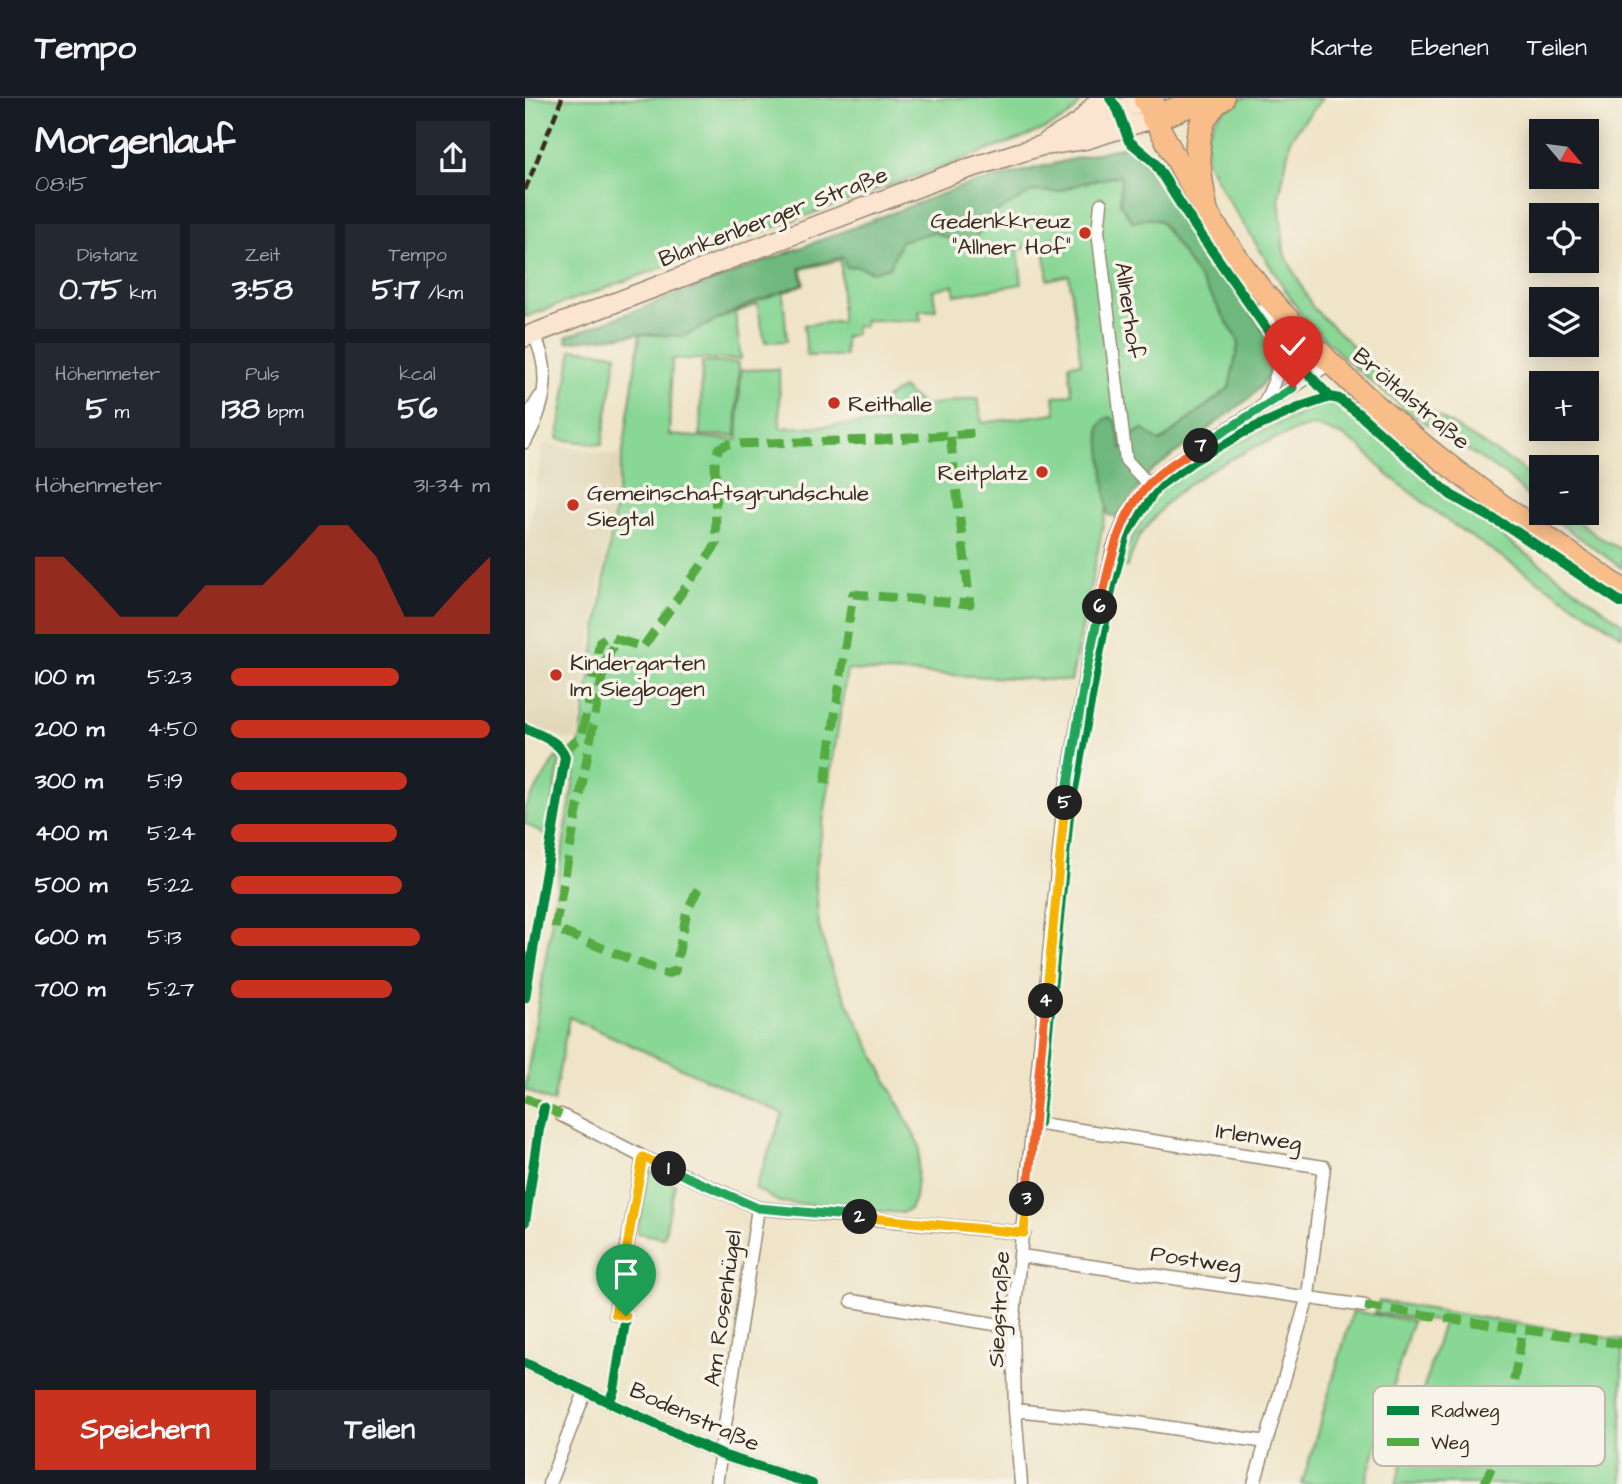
<!DOCTYPE html>
<html lang="de">
<meta charset="utf-8">
<style>
:root{--surface:#171b24;--page:#242831;--text:#f1f3f6;--muted:#9ea1a6;--line:#363941;--accent:#c8321e}
body{margin:0;font-family:"Architects Daughter",sans-serif;background:var(--page);color:var(--text);height:100vh;display:flex;flex-direction:column;font-size:26px;white-space:nowrap}
*{box-sizing:border-box;margin:0}
p{font-size:23px;color:var(--muted)}
.icon{flex:none;width:38px;height:38px;fill:none;stroke:currentColor;stroke-width:2;stroke-linecap:round;stroke-linejoin:round}
.map{position:relative;flex:1;overflow:hidden}
.details{display:flex;flex-direction:column;background:var(--surface);width:525px}
.details>*{flex:none}
.needle{width:46px;rotate:119deg}
.fabs{position:absolute;left:1004px;top:21px;display:grid;gap:14px}
.fabs a{display:grid;place-items:center;width:70px;height:70px;border-radius:0px;background:var(--surface);box-shadow:0 4px 18px #0003;font-size:35px}
.pin{position:absolute;display:grid;place-items:center;width:60px;height:60px;color:#fff;margin:-72px -30px;border-radius:50% 50% 50% 0;rotate:-45deg;box-shadow:0 0 7px #0007}
.pin .icon{rotate:45deg}
.km{position:absolute;width:35px;height:35px;margin:-18px;border-radius:50%;background:#222;color:#fff;font-size:19px;line-height:35px;text-align:center}
.round{display:grid;place-items:center;flex:none;width:74px;height:74px;border-radius:0px;background:var(--page)}
.head{display:flex;align-items:center;justify-content:space-between;height:119px;padding:0 35px}
h1{font-size:38px;font-weight:700;line-height:52px}
.stats{display:grid;grid-template-columns:repeat(3,1fr);gap:10px;height:119px;padding:7px 35px}
.stats div{display:grid;align-content:center;border-radius:0px;background:var(--page);text-align:center}
.stats b{font-size:30px;font-weight:700}
.stats small{font-size:19px;font-weight:400}
.stats p{font-size:19px}
.chart{height:196px;padding:14px 35px}
.chart p{display:flex;justify-content:space-between}
.chart svg{width:100%;height:126px;margin-top:7px;fill:var(--accent);opacity:.7}
.button{display:flex;gap:14px;margin-top:auto;padding:14px 35px}
.button a{flex:1;height:80px;border-radius:0px;background:var(--accent);color:#fff;font-size:28px;font-weight:700;line-height:80px;text-align:center}
.button a+a{background:var(--page);color:var(--text)}
ul{padding:0 35px;list-style:none;font-size:23px}
li{display:grid;grid-template-columns:112px 84px 1fr;align-items:center;height:52px}
li i{height:18px;border-radius:9px;background:var(--accent)}
header{display:flex;align-items:center;gap:42px;box-sizing:border-box;height:98px;padding:0 35px;background:var(--surface);border-bottom:2px solid var(--line)}
header strong{font-size:33px}
nav{display:flex;gap:38px;margin-inline-start:auto;font-size:24px}
main{display:flex;flex:1;min-height:0}
.map>svg:first-child{display:block}
.built{fill:#e1d7b7}
.green{fill:#89d795;stroke:#62805a;stroke-width:2;fill-rule:evenodd}
.forest{fill:#6eb87e;stroke:#54714e;stroke-width:2}
.lines{fill:none;stroke-linecap:round;stroke-linejoin:round}
.street-casing{stroke:#958773;stroke-width:15}
.secondary-casing{stroke:#958773;stroke-width:22}
.primary-casing{stroke:#958773;stroke-width:24}
.highway-casing{stroke:#958773;stroke-width:27}
.street{stroke:#fff;stroke-width:12}
.secondary{stroke:#fce5d0;stroke-width:19}
.primary{stroke:#f8bd89;stroke-width:21}
.highway{stroke:#f8bd89;stroke-width:24}
.rail{stroke:#3b2a1e;stroke-width:4.5;stroke-dasharray:10 5;stroke-linecap:butt}
.quiet{stroke:#55ab43;stroke-width:9;stroke-dasharray:18 9;stroke-linecap:butt}
.cycleway-casing{stroke:#f7f3e8;stroke-width:15}
.cycleway{stroke:#00873e;stroke-width:10}
.split-1-casing{stroke:#fff;stroke-width:14}
.split-2-casing{stroke:#fff;stroke-width:14}
.split-3-casing{stroke:#fff;stroke-width:14}
.split-4-casing{stroke:#fff;stroke-width:14}
.split-5-casing{stroke:#fff;stroke-width:14}
.split-6-casing{stroke:#fff;stroke-width:14}
.split-7-casing{stroke:#fff;stroke-width:14}
.split-8-casing{stroke:#fff;stroke-width:14}
.split-1{stroke:#f5b400;stroke-width:9}
.split-2{stroke:#22a559;stroke-width:9}
.split-3{stroke:#f5b400;stroke-width:9}
.split-4{stroke:#f0652b;stroke-width:9}
.split-5{stroke:#f5b400;stroke-width:9}
.split-6{stroke:#22a559;stroke-width:9}
.split-7{stroke:#f0652b;stroke-width:9}
.split-8{stroke:#22a559;stroke-width:9}
.poi-dot{fill:#c8321e;stroke:#f7f3e8;stroke-width:2.5}
.labels{text-anchor:middle;stroke-width:7;stroke-linejoin:round;paint-order:stroke}
.street-label{font-size:23px;fill:#3b2a1e;stroke:#f7f3e8}
.poi-label{font-size:23px;fill:#3b2a1e;stroke:#f7f3e8;text-anchor:start}
.key{fill:#f7f3e8;stroke:#bfb7ab;stroke-width:2}
.key-label{font-size:19px;fill:#3b2a1e}
</style>
<header>
<strong>Tempo</strong>
<nav><a>Karte</a><a>Ebenen</a><a>Teilen</a></nav>
</header>
<main>
<section class="details">
<div class="head"><div><h1>Morgenlauf</h1><p>08:15</p></div><a class="round"><svg class="icon" aria-label="share" viewBox="0 0 24 24"><path d="M12 15V3M7 8l5-5 5 5M5 13v7h14v-7"/></svg></a></div>
<div class="stats">
<div><p>Distanz</p><b>0.75<small> km</small></b></div>
<div><p>Zeit</p><b>3:58</b></div>
<div><p>Tempo</p><b>5:17<small> /km</small></b></div>
</div>
<div class="stats">
<div><p>Höhenmeter</p><b>5<small> m</small></b></div>
<div><p>Puls</p><b>138<small> bpm</small></b></div>
<div><p>kcal</p><b>56</b></div>
</div>
<div class="chart"><p><span>Höhenmeter</span>31–34 m</p>
<svg viewBox="0 0 160 44" preserveAspectRatio="none"><path d="M0 44V17L10 17L20 27L30 38L40 38L50 38L60 27L70 27L80 27L90 17L100 6L110 6L120 17L130 38L140 38L150 27L160 17V44z"/></svg>
</div>
<ul>
<li><b>100 m</b>5:23<i style="width:65%"></i></li>
<li><b>200 m</b>4:50<i style="width:100%"></i></li>
<li><b>300 m</b>5:19<i style="width:68%"></i></li>
<li><b>400 m</b>5:24<i style="width:64%"></i></li>
<li><b>500 m</b>5:22<i style="width:66%"></i></li>
<li><b>600 m</b>5:13<i style="width:73%"></i></li>
<li><b>700 m</b>5:27<i style="width:62%"></i></li>
</ul>
<div class="button"><a>Speichern</a><a>Teilen</a></div>
</section>
<div class="map">
<svg width="1097" height="1386" viewBox="0 0 1097 1386">
<rect width="100%" height="100%" fill="#f7f3e8"/>
<filter id="ink" filterUnits="userSpaceOnUse"><feTurbulence type="fractalNoise" baseFrequency=".0143" numOctaves="2"/><feDisplacementMap in="SourceGraphic" scale="14" xChannelSelector="R" yChannelSelector="G"/><feConvolveMatrix kernelMatrix="1 2 1 2 8 2 1 2 1" color-interpolation-filters="sRGB"/></filter>
<filter id="wash" filterUnits="userSpaceOnUse"><feTurbulence type="fractalNoise" baseFrequency=".00686" numOctaves="4" result="noise"/><feDisplacementMap in="SourceGraphic" scale="28" xChannelSelector="R" yChannelSelector="G"/><feGaussianBlur stdDeviation="1.57" result="paint"/><feColorMatrix in="noise" values="0 0 0 0 0 0 0 0 0 0 0 0 0 0 0 0 0 1.4 0 .05"/><feComposite in="paint" operator="in"/></filter>
<g filter="url(#wash)">
<rect width="100%" height="100%" fill="#efe4c8"/>
<path class="built" d="M18,345L95,358L51,642L38,641L0,625V456Z"/>
<path class="green" d="M0,0H557C550,23 514,32 494,41L0,219Z
M713,0H797L766,40L754,99L759,155L788,210L832,252L911,317L995,369L1017,389V412L981,377L879,311L820,261L777,218L698,94L682,63L681,39L691,19Z
M597,77L595,106L608,124L622,120L635,123L687,199L714,244L704,290L581,386L583,403L546,583L322,572L290,776L294,829L308,875L395,1049L390,1100L385,1111L377,1115L254,1104L230,1090L258,1016L44,919L28,1005L0,992L72,533L115,236L159,238L229,204L277,186L274,170L319,158L321,169L333,168L347,174L376,143L408,134L444,148L468,116L509,93L531,94L558,85ZM519,147L523,182L544,177L556,265L544,266L547,296L529,299L531,315L457,325L453,300L398,308L377,290L361,300L362,325L255,330L254,271L216,272L212,342L144,337L147,261H216L210,215L232,206L240,244L262,243L258,195L279,186L277,171L316,162V223L279,227L282,258H320V239L330,236L331,228H339L340,222L396,223L394,213L411,212L408,192L428,187L430,197L497,186L493,151Z
M47,251L92,256L77,347L33,341Z
M177,264L214,265L211,338L175,337Z
M802,304L817,307L835,321L916,394L1097,525V538L924,424L863,377L837,350L818,338L794,329L786,328L767,334L732,348L688,370L661,388L641,405L614,438L602,469H596L604,445L634,392L695,352Z
M1020,415H1045L1069,436L1097,452V470Z
M31,659L35,661L23,739L0,725V709Z
M124,1073L150,1086L139,1140L112,1135Z
M854,1203L1097,1242V1386H871L918,1224L850,1215Z
M828,1213L887,1223L840,1386H777Z"/>
<path class="forest" d="M605,47L694,166L745,243L744,278L726,299L625,374L592,419L583,417L574,330L579,322L585,319L591,324L597,350L607,337L618,331L635,344L704,290L714,244L687,199L635,123L622,120L608,124L595,106L596,77L558,85L531,94L509,93L468,116L444,148L408,134L376,143L365,169L347,174L333,168L321,169L318,159L275,170L278,186L229,204L159,238L115,236L42,244L41,239L435,89Z"/>
</g>
<g filter="url(#ink)">
<g class="lines">
<g class="street-casing">
<path id="street" d="M576,106L573,133L601,362L623,386
M738,308C759,265 762,251 741,207
M0,323L15,299
M0,344C20,308 28,274 8,235
M36,1017L118,1059L233,1110L499,1135
M509,1025L799,1069L783,1198L729,1386
M496,1158L840,1208
M327,1203L488,1229
M101,1218L90,1216L118,1059
M0,1265L197,1357L287,1386
M490,1312L613,1325L741,1344
M24,1386L60,1294
M191,1386L233,1110
M496,1386L490,1312L488,1229L538,714L560,580L588,450L601,418L623,386L648,366L804,266"/>
</g>
<g class="secondary-casing">
<path id="secondary" d="M555,24L576,0
M522,44L554,25L621,2
M0,239L432,74L515,48L562,41L629,20"/>
</g>
<g class="primary-casing">
<path id="primary" d="M622,5C653,68 689,131 732,186C744,202 758,215 771,229C865,332 983,413 1097,491"/>
</g>
<g class="highway-casing">
<path id="highway" d="M621,2L627,0
M629,20L682,0
M680,110C674,74 661,25 697,0"/>
</g>
<use href="#street" class="street"/>
<use href="#secondary" class="secondary"/>
<use href="#primary" class="primary"/>
<use href="#highway" class="highway"/>
<path class="rail" d="M0,92L37,0"/>
<path class="quiet" d="M38,652L56,640L75,543L83,538L94,542
M300,685L328,496L445,506L425,337
M173,791L162,813L150,873L142,876L30,831L80,564L89,546L94,542L118,549L191,447L190,360L194,350L203,346L354,342L453,335
M0,1000L36,1017
M840,1208L1097,1246
M959,1386L977,1347L998,1232"/>
<g class="cycleway-casing">
<path id="cycleway" d="M585,0L593,12L604,43L629,64L667,124L748,240L749,256L768,260L805,299L814,301L834,316L926,397L990,433L1097,505
M0,630C13,637 36,643 40,659L0,900
M514,1025L544,717L587,487L601,436L632,389L668,363L717,335L778,308L805,299
M0,1124L14,1031L19,1010
M0,1265L197,1357L287,1386
M84,1304L89,1292L101,1218"/>
</g>
<use href="#cycleway" class="cycleway"/>
</g>
</g>
<g class="lines" filter="url(#ink)">
<g class="split-1-casing">
<path id="split-1" d="M101,1218L90,1216L118,1059L144,1071"/>
</g>
<g class="split-2-casing">
<path id="split-2" d="M144,1071L233,1110L335,1119"/>
</g>
<g class="split-3-casing">
<path id="split-3" d="M335,1119L499,1135L502,1101"/>
</g>
<g class="split-4-casing">
<path id="split-4" d="M502,1101L521,903"/>
</g>
<g class="split-5-casing">
<path id="split-5" d="M521,903L540,705"/>
</g>
<g class="split-6-casing">
<path id="split-6" d="M540,705L560,580L575,509"/>
</g>
<g class="split-7-casing">
<path id="split-7" d="M575,509C585,465 592,421 623,387C637,371 658,359 676,348"/>
</g>
<g class="split-8-casing">
<path id="split-8" d="M676,348L768,290"/>
</g>
<use href="#split-1" class="split-1"/>
<use href="#split-2" class="split-2"/>
<use href="#split-3" class="split-3"/>
<use href="#split-4" class="split-4"/>
<use href="#split-5" class="split-5"/>
<use href="#split-6" class="split-6"/>
<use href="#split-7" class="split-7"/>
<use href="#split-8" class="split-8"/>
</g>
<g class="poi-dot">
<circle cx="560" cy="135" r="7"/>
<circle cx="309" cy="305" r="7"/>
<circle cx="517" cy="374" r="7"/>
<circle cx="48" cy="407" r="7"/>
<circle cx="31" cy="577" r="7"/>
</g>
<g class="labels">
<g class="street-label">
<text transform="translate(248 118) rotate(-21)" y="8">Blankenberger Straße</text>
<text transform="translate(605 212) rotate(82)" y="8">Allnerhof</text>
<text transform="translate(887 300) rotate(40)" y="8">Bröltalstraße</text>
<text transform="translate(734 1038) rotate(9)" y="8">Irlenweg</text>
<text transform="translate(671 1161) rotate(8)" y="8">Postweg</text>
<text transform="translate(197 1210) rotate(-82)" y="8">Am Rosenhügel</text>
<text transform="translate(473 1211) rotate(-87)" y="8">Siegstraße</text>
<text transform="translate(170 1318) rotate(24)" y="8">Bodenstraße</text>
</g>
<g class="poi-label">
<text x="546" y="130" text-anchor="end">Gedenkkreuz<tspan x="546" dy="26">"Allner Hof"</tspan></text>
<text x="323" y="313">Reithalle</text>
<text x="503" y="382" text-anchor="end">Reitplatz</text>
<text x="62" y="402">Gemeinschaftsgrundschule<tspan x="62" dy="26">Siegtal</tspan></text>
<text x="45" y="572">Kindergarten<tspan x="45" dy="26">Im Siegbogen</tspan></text>
</g>
</g>
<rect x="848" y="1288" width="232" height="80" rx="10" class="key"/>
<rect x="862" y="1308" width="32" height="9" fill="#00873e"/>
<rect x="862" y="1340" width="32" height="8" fill="#55ab43"/>
<g class="key-label">
<text x="906" y="1319">Radweg</text>
<text x="906" y="1351">Weg</text>
</g>
</svg>
<div class="fabs">
<a><svg class="needle" viewBox="-14 -14 28 28"><path d="M0-13l5 13h-10z" fill="#e53935"/><path d="M0 13l5-13h-10z" fill="#9ea1a6"/></svg></a>
<a><svg class="icon" aria-label="locate" viewBox="0 0 24 24"><circle cx="12" cy="12" r="6"/><path d="M12 2v4M12 18v4M2 12h4M18 12h4"/></svg></a>
<a><svg class="icon" aria-label="layers" viewBox="0 0 24 24"><path d="M12 4l9 5-9 5-9-5zM3 14l9 5 9-5"/></svg></a>
<a>+</a>
<a>−</a>
</div>
<div class="pin" style="left:101px;top:1218px;background:#1e9e55"><svg class="icon" aria-label="arrive" viewBox="0 0 24 24"><path d="M6 21V4h12l-3 4 3 4H6"/></svg></div>
<div class="pin" style="left:768px;top:290px;background:#d93025"><svg class="icon" aria-label="check" viewBox="0 0 24 24"><path d="M5 12l5 5 9-10"/></svg></div>
<b class="km" style="left:144px;top:1071px">1</b>
<b class="km" style="left:335px;top:1119px">2</b>
<b class="km" style="left:502px;top:1101px">3</b>
<b class="km" style="left:521px;top:903px">4</b>
<b class="km" style="left:540px;top:705px">5</b>
<b class="km" style="left:575px;top:509px">6</b>
<b class="km" style="left:676px;top:348px">7</b>
</div>
</main>
